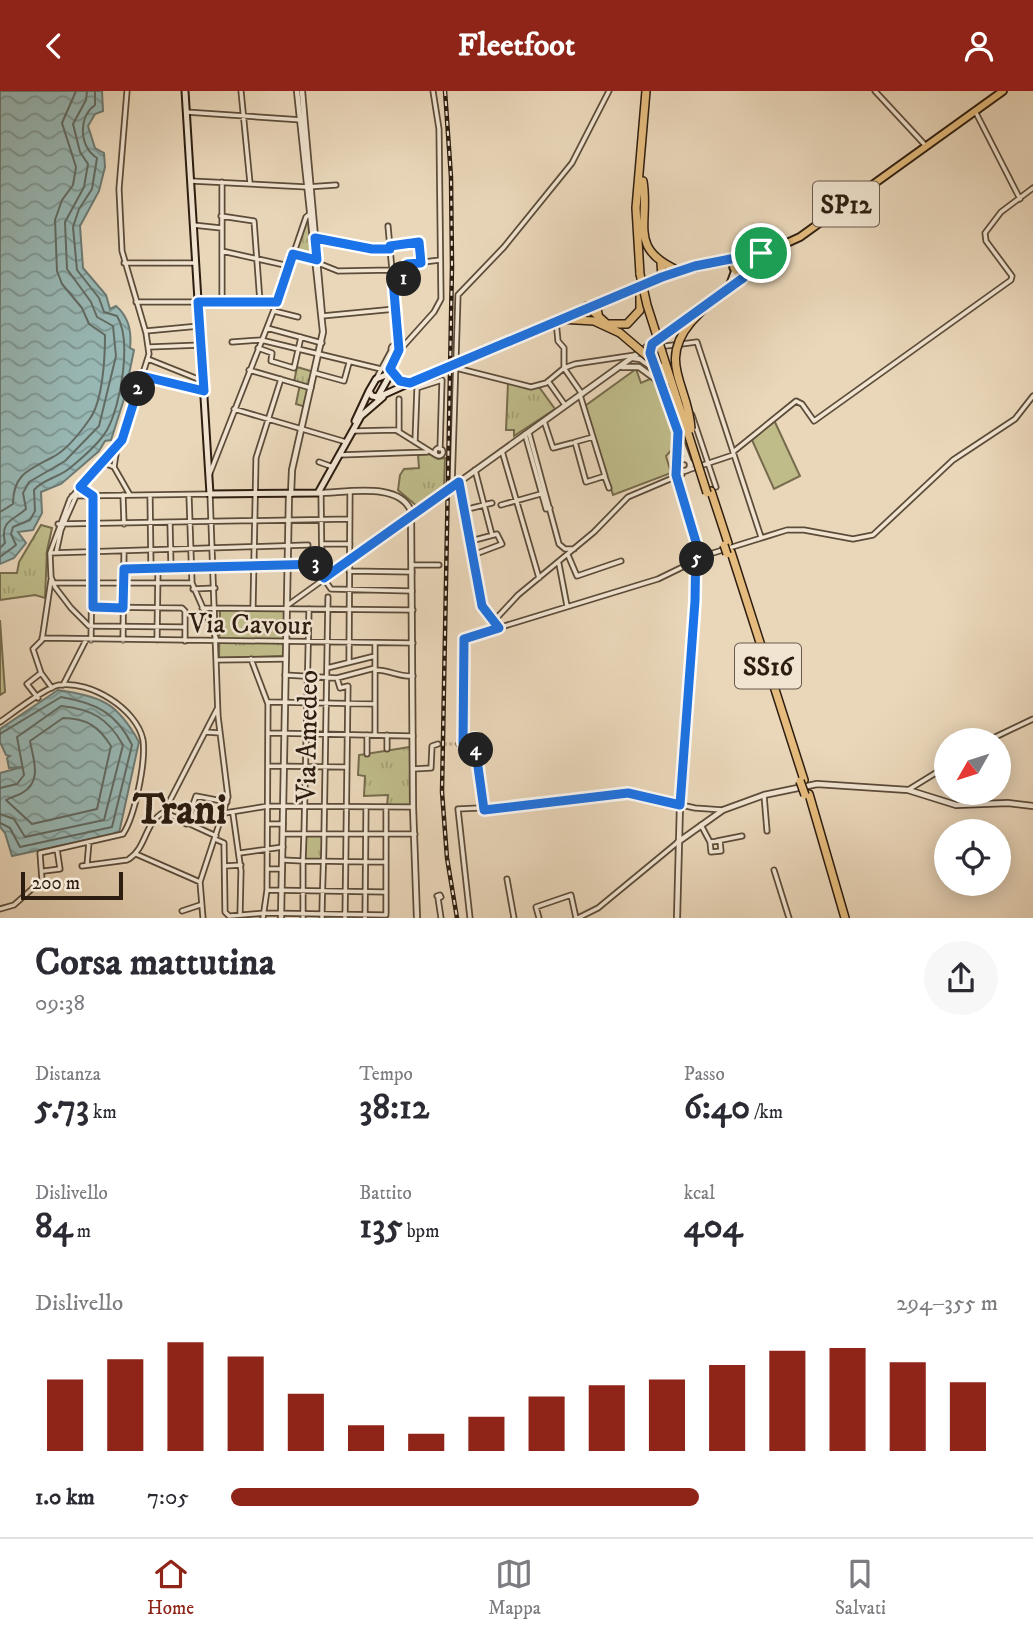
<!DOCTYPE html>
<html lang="it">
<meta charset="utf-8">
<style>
:root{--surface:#fff;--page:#f7f7f7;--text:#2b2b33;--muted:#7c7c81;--line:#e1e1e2;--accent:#8f2418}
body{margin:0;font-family:"IM FELL DW Pica",serif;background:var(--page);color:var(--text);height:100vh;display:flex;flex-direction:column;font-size:26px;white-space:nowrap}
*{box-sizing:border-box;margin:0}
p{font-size:23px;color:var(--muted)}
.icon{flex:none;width:38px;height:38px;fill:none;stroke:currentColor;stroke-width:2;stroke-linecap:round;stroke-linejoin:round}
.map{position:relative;height:827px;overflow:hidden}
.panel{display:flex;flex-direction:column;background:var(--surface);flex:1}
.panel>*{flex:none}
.needle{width:46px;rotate:231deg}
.buttons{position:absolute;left:934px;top:637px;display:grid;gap:14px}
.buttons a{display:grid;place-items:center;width:77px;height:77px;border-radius:50%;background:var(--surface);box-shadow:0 4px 18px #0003;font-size:35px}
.scale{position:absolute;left:21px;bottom:18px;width:102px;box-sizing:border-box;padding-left:7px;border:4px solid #2d1d10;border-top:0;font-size:19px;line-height:24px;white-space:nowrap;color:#2d1d10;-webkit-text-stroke:5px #f1e5d2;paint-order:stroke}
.pin{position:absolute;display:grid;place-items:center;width:60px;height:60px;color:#fff;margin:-30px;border:4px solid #fff;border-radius:50%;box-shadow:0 2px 7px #0007}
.km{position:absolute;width:35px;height:35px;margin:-18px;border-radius:50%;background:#222;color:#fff;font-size:19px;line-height:35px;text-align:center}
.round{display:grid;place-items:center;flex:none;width:74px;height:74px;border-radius:37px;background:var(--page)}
.summary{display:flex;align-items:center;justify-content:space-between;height:119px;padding:0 35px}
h1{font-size:38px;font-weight:800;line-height:52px}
.metrics{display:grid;grid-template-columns:repeat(3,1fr);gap:10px;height:119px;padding:7px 35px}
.metrics div{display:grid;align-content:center}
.metrics b{font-size:35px;font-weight:800}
.metrics small{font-size:19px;font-weight:400}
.metrics p{font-size:19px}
.chart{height:196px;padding:14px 35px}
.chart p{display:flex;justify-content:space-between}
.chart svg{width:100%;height:126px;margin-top:7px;stroke:var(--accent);stroke-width:6}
ul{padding:0 35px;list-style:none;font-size:23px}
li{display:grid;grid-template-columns:112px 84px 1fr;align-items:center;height:52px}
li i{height:18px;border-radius:9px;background:var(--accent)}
header{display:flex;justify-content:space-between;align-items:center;height:91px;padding:0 35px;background:var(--accent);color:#fff;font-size:32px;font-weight:800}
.dock{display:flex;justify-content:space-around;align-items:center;height:98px;border-top:2px solid var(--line);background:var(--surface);font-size:19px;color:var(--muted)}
.dock a{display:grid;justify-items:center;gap:4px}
.dock .on{color:var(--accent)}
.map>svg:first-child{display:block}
.park{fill:url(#park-tufts);stroke:#766c4d;stroke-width:2}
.garden{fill:#bfbc8a;stroke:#766c4d;stroke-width:2}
.water{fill:url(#water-waves);stroke:#6d7a73;stroke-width:2}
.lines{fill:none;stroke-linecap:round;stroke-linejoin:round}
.shore{stroke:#626a62;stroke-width:2}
.minor-tunnel{stroke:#c4b298;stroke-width:3.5;stroke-dasharray:3.5 2;stroke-linecap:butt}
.minor-casing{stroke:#5c4c3a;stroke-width:7}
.tertiary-casing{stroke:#5c4c3a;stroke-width:8}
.secondary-casing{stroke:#2d1d10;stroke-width:9}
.primary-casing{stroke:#2d1d10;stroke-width:10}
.trunk-casing{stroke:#2d1d10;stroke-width:10}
.minor{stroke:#f1e5d2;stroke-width:3.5}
.tertiary{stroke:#f1e5d2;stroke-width:4.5}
.secondary{stroke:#f1e5d2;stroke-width:5}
.primary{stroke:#e5bc7d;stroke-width:6}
.trunk{stroke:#e5bc7d;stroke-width:7}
.rail-casing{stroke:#2d1d10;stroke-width:4.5}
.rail{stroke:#f1e5d2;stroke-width:2;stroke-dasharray:5;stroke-linecap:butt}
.secondary-bridge-casing{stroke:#2d1d10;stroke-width:9;stroke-linecap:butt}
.trunk-bridge-casing{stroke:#2d1d10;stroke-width:10;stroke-linecap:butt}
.secondary-bridge{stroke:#f1e5d2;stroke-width:5}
.trunk-bridge{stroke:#e5bc7d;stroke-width:7}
.route-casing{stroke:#fff;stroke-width:14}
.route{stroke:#1a73e8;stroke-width:9}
.labels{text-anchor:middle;stroke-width:5;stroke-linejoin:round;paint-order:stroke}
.shield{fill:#f1e5d2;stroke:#68594a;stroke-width:2}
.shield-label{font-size:26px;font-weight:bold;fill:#2d1d10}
.street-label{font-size:28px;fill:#2d1d10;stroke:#f1e5d2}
.town-label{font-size:42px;font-weight:bold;fill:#2d1d10;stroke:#f1e5d2}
</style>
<header><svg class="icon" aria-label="back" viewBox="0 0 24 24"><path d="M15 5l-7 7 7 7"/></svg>Fleetfoot<svg class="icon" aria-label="person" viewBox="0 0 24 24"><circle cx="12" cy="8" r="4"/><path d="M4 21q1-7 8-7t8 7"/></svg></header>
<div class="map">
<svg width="1033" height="827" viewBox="0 0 1033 827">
<defs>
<pattern id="park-tufts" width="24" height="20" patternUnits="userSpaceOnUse" patternTransform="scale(1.75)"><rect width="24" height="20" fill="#bfbc8a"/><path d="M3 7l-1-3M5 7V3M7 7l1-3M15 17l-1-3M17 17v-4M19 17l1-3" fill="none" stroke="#a4a176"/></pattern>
<pattern id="water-waves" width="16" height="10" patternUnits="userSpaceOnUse" patternTransform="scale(1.75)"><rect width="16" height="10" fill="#98b8b5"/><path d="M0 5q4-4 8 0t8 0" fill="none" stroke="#7c9592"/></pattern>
</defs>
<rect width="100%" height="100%" fill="#ead7ba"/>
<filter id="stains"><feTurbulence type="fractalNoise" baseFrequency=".00286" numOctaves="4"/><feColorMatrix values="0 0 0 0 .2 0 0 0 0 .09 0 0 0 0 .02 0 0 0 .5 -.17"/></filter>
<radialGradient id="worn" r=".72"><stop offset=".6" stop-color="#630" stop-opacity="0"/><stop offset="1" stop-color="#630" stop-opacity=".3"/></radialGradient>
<path class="park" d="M308,126L312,168L295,162Z
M297,276L314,281L306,316L296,313L300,293L294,291Z
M508,292L539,296L555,318L514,345V339H506Z
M429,363L438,368L445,367L444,396L418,416L398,399L400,384L404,378L419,377L418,364Z
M41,434L52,437L47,460L45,507L35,504L0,509V482H17L19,471Z
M220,518L284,520V565L219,567Z
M0,529L5,601L0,604Z
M410,656L411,715H387L388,704L364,705L365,685L358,684L359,664Z
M305,743L323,744V770L304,769Z"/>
<path class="garden" d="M636,278L641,292L652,287L672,330L675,355L666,365L671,382L613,404L585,315Z
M774,329L800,385L774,398L752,349Z"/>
<path class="water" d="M0,0H102L103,20L95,23L88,35L95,57L104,62L105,76L99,100L80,135L83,177L106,204L110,218L116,215C129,226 132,240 130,257L134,259L124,308L111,349L105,350L99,360L61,393L41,401L42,422L33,439L18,441L26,452L14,467L0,473Z
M58,599C102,606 117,611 139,651L119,742L12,765L5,742L0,736V682L22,676L9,677L7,667L10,665L6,664L0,651V638Z"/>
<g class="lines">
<path class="shore" d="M0,421L13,413C13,384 28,379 51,367C66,360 80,342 89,329C103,311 105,266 105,244L89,233L82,217L62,193L57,180L55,129L62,109L73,94L76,76L62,32L76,0
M0,457L5,452C0,429 13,430 26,418L23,402L29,391L65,370L99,335L116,265L113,235L97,226L91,211L67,178L65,131L84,96L88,73L80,61L73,33L86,9L87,0
M0,466L16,454L11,443L13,436L30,429L35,420L34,399C43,388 58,387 70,377C82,367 99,353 107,339C121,314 132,249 117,225L104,221L99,207L77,179L73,136L79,118L92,98L97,67C79,55 78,26 95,14V0
M63,627C87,627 99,636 111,655L97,718L32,733L6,709C11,706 17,705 22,702C43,690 33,668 30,650Z
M0,643L61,606C95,612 116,621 132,654L112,736L20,756L10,737L0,732
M0,697L17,693L24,684L17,646L61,615C91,618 108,627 123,654L104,729L25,746L14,728L0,723"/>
<path class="minor-tunnel" d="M438,653H459"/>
<g class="minor-casing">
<path id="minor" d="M127,0L119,98L122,160L146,242L149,263L122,349L70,408L50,462L51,486L55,496L71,517L89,535L185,536
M241,0L250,92
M875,0L926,55
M975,20L1020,108
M186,21L302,29
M191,90L307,96L336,94
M222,91V211
M221,125L254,130L260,211
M193,134L221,137
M388,135L399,257
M315,147L372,158H390
M390,155L419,151L421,172
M222,160L289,175
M293,163L317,169
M124,172H195
M318,172L338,180L392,179
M393,189L409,187L407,173L440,169
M136,211H277
M274,220L298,226
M322,225L395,218
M556,230L558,250L564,257V277L582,303
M267,237L322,252
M146,240L199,235
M232,251L261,249L381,278
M652,253L658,256L697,251L761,446
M391 258a4 4 0 1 1 8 0a4 4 0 1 1-8 0Z
M149,256L201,254
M258,257L272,262L271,270L294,277L301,246
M399,260L434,221L441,208L439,38L433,0
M148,268L203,290
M456,277L531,296L546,292L564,277L575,273L635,264
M249,279L311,297
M315,282L344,290L349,272
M391,282L390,274L397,262
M142,285L204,300
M376,288L391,260
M548,290L565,314
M580,304L605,385L586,391L575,351L593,346
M399,308V341
M234,318L346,351
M692,324L716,396
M544,330L553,357L572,352
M353,340L396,339L436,364
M529,342L559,453L565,458H574
M525,343L546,418L550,417
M415,351L417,297L442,289L440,358
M435 361a4 4 0 1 1 8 0a4 4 0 1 1-8 0Z
M502,360L539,487
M733,361L796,310L802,313L814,330L1011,189L1012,185L986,150L985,142L1001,121L1033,97
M339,364L427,361
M319,371L333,376
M104,372L114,376L130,404
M690,372L697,376
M114,376L117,357
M475,379L492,444
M688,379L733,364
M210,382L277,211L306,126L310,123
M605,386L609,397
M459,391L483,515L499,537
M452,396L458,204L504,156L572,72L609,0
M321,402L322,485L331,498L412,500
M123,404L124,433
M150,404L151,478
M189,404L192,492L216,547
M72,405L210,403L218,625L228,706L200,791L203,827
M501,414L544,402
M472,417L492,412
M170,432L171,477
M58,433L350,428
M471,450L497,443L502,453L473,464
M322,453H350
M50,462L308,454
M56,462L61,439L76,405
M568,464L577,485L621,470
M697,467L787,439H804L853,448L873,444L953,369L1015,328L1033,305
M559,473L567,515
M412,474H439
M124,478L322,473
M349,480L412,481
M51,489L42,549L33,558L41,582L52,597
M53,492H191
M193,498L215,497
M328,506L324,743H415
M288,514L412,425
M93,516L182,517L185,520V550
M202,517L413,519
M253,517L256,367L281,288
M493,531L518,504L594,441L628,406L682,383
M42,547L413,552
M91,549L93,405
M123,549L124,460
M157,549L158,478
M251,568L268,613L267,799L263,827
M218,569L286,568
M349,571L350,402
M327,577L375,565
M376,579C390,579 398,586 413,585
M285,584L337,587L375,577
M337,587L340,597L348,595L345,827
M63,594L86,549
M38,607L27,593L41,582
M269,611L375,613
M0,631C13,622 46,596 59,594C90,589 137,618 143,649C146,671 135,725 123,743L40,762L42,789L14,814L0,818
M206,641L220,642
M269,642L413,645
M367,644V663
M375,644V552
M474,647L484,719
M989,649L1033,628
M462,652L465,547L658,488L697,469
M459,653L481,645
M387,658V644
M268,675L347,676
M413,678L431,677L432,655L438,653
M908,699L947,675
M764,704L767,740
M386,717V823
M164,721L216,745
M225,722L268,715L413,716
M233,723L241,780L240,824
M186,733L196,705L227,711
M268,733H283
M701,734L710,751
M283,743H304L309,518
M215,748L224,752L225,821L229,825
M717,750L742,745
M720,750L721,760L711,761L710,751Z
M240,762L283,756
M136,763L200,791
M129,768C147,756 144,732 164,721L217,618
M283,769L303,770V827
M87,774L89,751
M82,775L127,769
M225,775L241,774
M267,778H282
M774,779L789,827
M44,780L60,778L57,758
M507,788L514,827
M267,799L385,801
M440,804L441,806L439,807L437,805Z
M438,807L441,827
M182,820L200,814
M230,825L265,822L386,824
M322,827C322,799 324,771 324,743H304L303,770C330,770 358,771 385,771
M365,827L366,717
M470,827L458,718L542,714L628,702L695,717L723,719
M539,827L536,816L571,804L576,827
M578,827L598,817L678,751"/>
</g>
<g class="tertiary-casing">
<path id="tertiary" d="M302,0L322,224
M651,255V270L688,369
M633,267L640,268L653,277
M622,276H639L661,292
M678 374a6 6 0 1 1 12 0a6 6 0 1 1-12 0Z
M678,372L679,349
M318,402C345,402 399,390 411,420L413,716L417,827
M291,403L292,379L323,241L297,0
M412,425L698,219
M678,751L723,719L764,704L817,693L908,699L956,714L1008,712L1033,715
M281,827L289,403
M677,827L680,714L697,469C696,447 674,385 678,375"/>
</g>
<g class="secondary-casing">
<path id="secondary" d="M185,0L210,403L318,402L361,325L383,306
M729,195L735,179
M710,211L747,180
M547,233L662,186L739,166
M458,271L548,232
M391,282L407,291
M381,305L441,278
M378,306L372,305L369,300L376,288L391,282
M377,307L391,282
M355,330L369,300"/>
</g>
<g class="primary-casing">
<path id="primary" d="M733 174a8 8 0 1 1 16 0a8 8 0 1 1-16 0Z
M741,166L776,157L800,146L1003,0"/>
</g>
<g class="trunk-casing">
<path id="trunk" d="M643,90C650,133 627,157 679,180
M661,172L662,186
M640,183L636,117L646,0
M587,215L607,233H627L640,219V201
M599,227L597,218L601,210
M560,228L594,230L620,242
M691,231L710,211
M711,400L728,452
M731,461L804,689
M809,703L845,827"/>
</g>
<use href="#minor" class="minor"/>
<use href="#tertiary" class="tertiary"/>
<use href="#secondary" class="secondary"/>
<use href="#primary" class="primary"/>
<use href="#trunk" class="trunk"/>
<g class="rail-casing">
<path id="rail" d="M445,0L451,86L452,175L442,701L447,767L457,827"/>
</g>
<use href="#rail" class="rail"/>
<g class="secondary-bridge-casing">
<path id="secondary-bridge" d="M441,278L458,271"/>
</g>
<g class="trunk-bridge-casing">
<path id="trunk-bridge" d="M640,183L647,214L707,402
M620,242L660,276L667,289
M691,338C689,295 657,272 691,231
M724,454L727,463
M800,690L805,704"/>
</g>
<use href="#secondary-bridge" class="secondary-bridge"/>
<use href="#trunk-bridge" class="trunk-bridge"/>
</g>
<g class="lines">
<g class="route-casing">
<path id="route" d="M315,147L372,158H390V155L419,151L421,172L407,173L409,187L393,189L399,259L390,278L400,290L410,292L662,186L695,175L761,162L743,187L652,253L650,262L678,341L676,384L696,451L695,510L680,714L628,702L484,719L474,647L463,652L464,548L499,537L482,515L459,391L324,487L322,473L124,478L123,517L93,516V405L80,396L122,349L142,285L204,300L198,211H277L293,163L317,169Z"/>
</g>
<use href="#route" class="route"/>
</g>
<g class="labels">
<g class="shield">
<rect x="813" y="90.5" width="66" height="45" rx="5"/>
<rect x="735" y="552.5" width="66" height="45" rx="5"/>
</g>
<g class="shield-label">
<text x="846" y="122">SP12</text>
<text x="768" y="584">SS16</text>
</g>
<g class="street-label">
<text transform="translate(250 532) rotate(1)" y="10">Via Cavour</text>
<text transform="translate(306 645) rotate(-89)" y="10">Via Amedeo</text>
</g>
<g class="town-label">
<text x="180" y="732">Trani</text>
</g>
</g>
<rect width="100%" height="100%" filter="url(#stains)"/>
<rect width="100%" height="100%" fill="url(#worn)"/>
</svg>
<div class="buttons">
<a><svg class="needle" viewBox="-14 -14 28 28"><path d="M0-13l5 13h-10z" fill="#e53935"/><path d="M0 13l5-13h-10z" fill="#7c7c81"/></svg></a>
<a><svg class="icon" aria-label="locate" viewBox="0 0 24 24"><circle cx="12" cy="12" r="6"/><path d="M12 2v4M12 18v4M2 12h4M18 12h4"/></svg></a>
</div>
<div class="scale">200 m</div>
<div class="pin" style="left:761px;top:162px;background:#1e9e55"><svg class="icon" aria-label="arrive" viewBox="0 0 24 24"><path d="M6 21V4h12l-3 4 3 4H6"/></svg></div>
<b class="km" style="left:404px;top:188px">1</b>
<b class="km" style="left:138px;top:298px">2</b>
<b class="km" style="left:316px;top:473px">3</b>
<b class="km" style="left:476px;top:659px">4</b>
<b class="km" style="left:697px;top:468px">5</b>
</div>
<section class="panel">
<div class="summary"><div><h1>Corsa mattutina</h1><p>09:38</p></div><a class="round"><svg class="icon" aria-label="share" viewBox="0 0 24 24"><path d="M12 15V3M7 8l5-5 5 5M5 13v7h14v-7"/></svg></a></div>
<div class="metrics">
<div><p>Distanza</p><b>5.73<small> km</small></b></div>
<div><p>Tempo</p><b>38:12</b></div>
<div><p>Passo</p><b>6:40<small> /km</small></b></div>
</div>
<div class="metrics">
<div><p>Dislivello</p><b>84<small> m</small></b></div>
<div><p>Battito</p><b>135<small> bpm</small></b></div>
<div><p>kcal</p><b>404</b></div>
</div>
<div class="chart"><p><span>Dislivello</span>294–355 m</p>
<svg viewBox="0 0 160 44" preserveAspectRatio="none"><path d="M5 44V19M15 44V12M25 44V6M35 44V11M45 44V24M55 44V35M65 44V38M75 44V32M85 44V25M95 44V21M105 44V19M115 44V14M125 44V9M135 44V8M145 44V13M155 44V20"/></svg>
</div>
<ul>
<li><b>1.0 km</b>7:05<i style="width:61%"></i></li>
</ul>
</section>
<nav class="dock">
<a class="on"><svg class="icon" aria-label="home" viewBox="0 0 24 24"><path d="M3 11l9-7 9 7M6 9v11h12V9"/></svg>Home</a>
<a><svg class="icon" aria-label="map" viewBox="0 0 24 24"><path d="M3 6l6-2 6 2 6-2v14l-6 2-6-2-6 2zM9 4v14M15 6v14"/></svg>Mappa</a>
<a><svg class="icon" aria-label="saved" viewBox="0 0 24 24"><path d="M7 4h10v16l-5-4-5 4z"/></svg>Salvati</a>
</nav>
